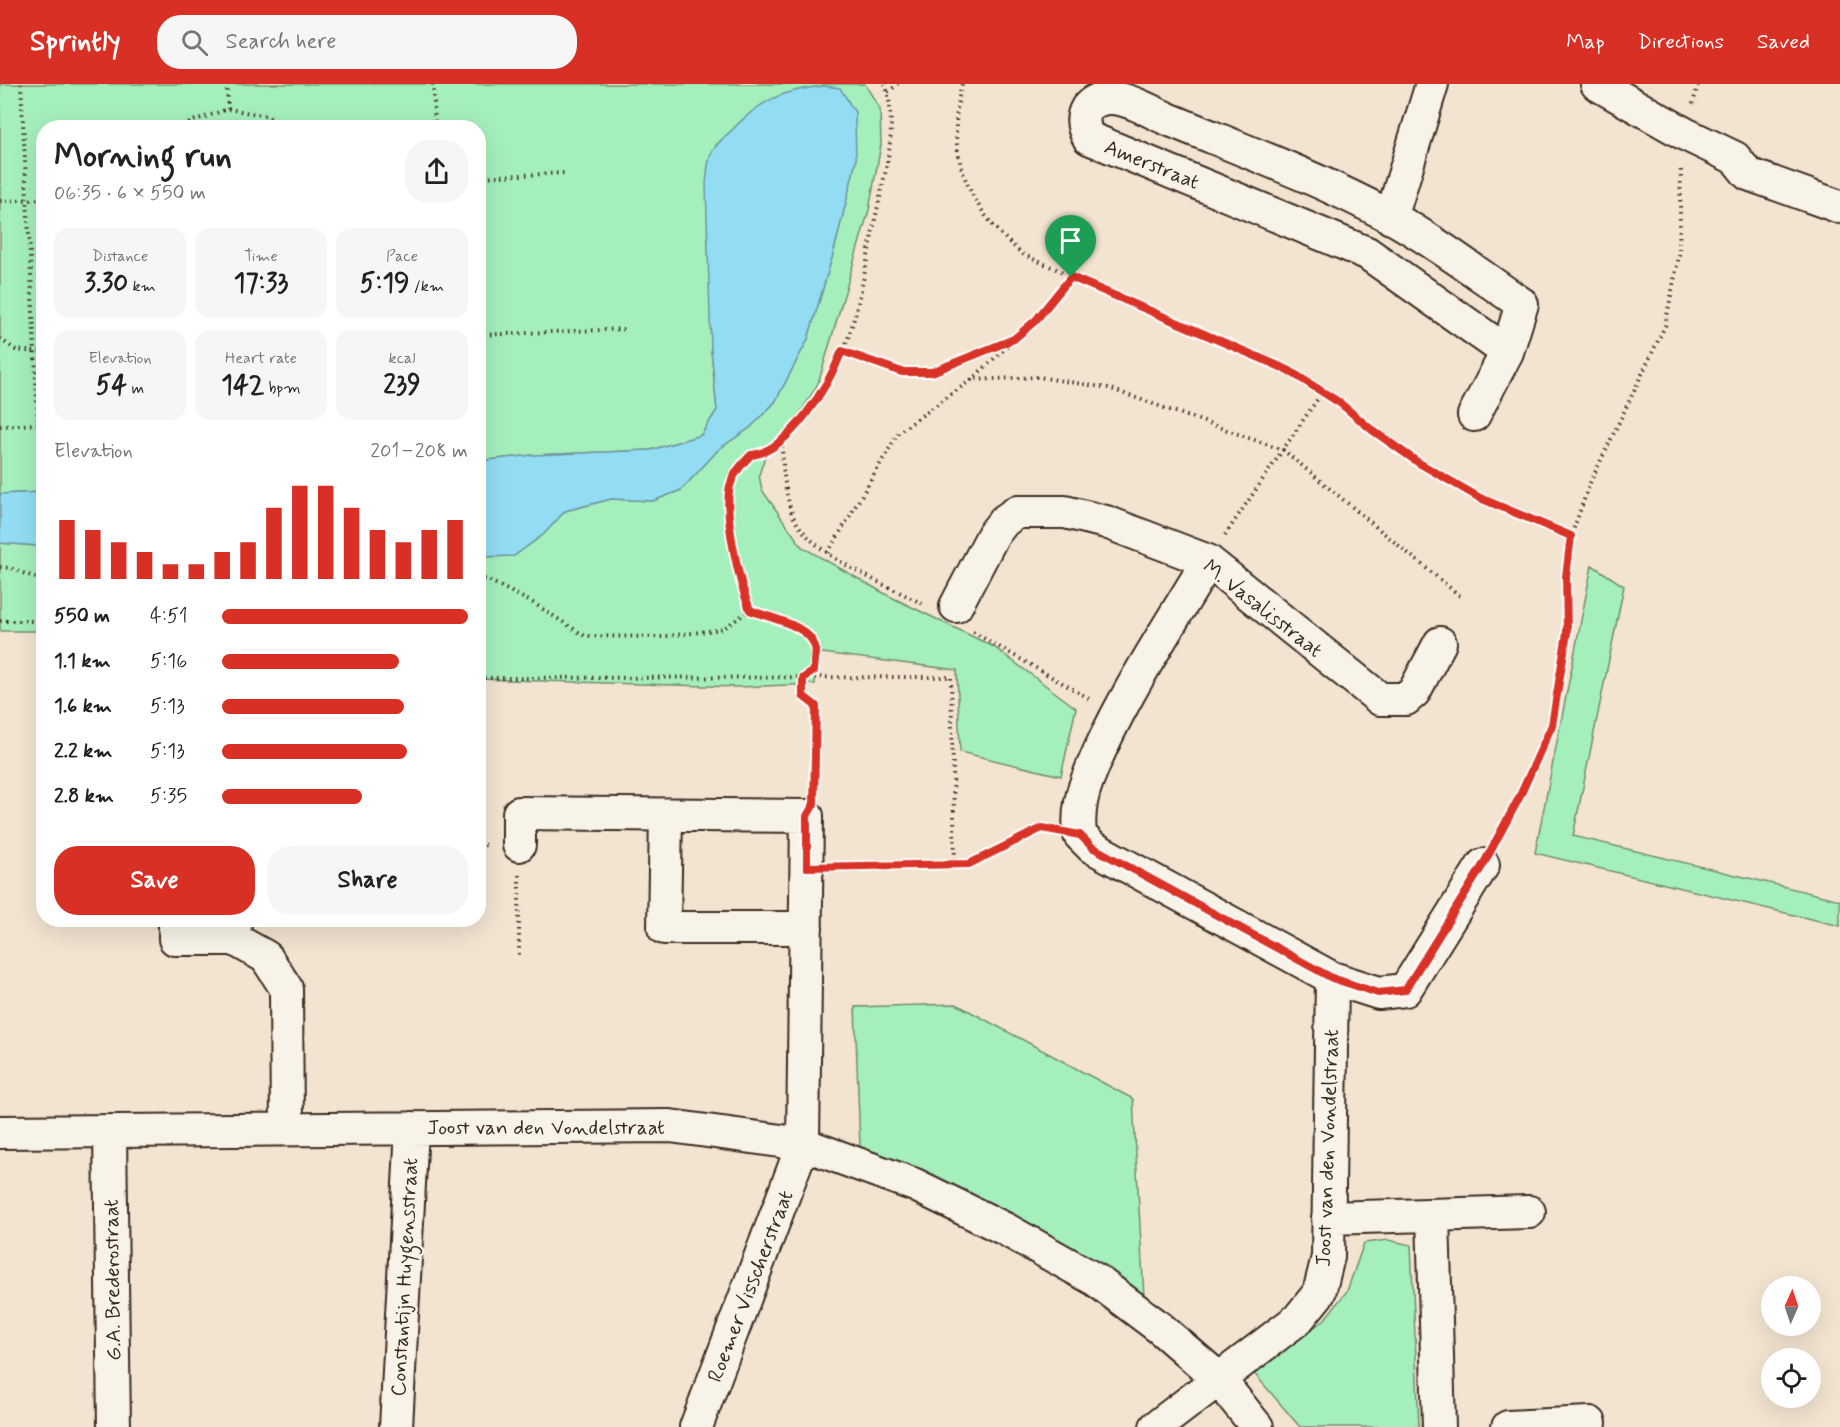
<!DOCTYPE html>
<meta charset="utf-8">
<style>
:root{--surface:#fff;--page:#f6f6f6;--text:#222;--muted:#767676;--accent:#d93025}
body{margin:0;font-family:Mynerve,sans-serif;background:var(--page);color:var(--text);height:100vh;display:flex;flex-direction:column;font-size:22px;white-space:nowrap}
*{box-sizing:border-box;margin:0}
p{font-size:20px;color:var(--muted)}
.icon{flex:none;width:33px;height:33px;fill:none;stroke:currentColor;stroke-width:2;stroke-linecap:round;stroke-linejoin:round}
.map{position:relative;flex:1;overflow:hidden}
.drawer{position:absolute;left:36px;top:36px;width:450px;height:807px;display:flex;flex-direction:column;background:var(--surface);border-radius:24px;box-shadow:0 6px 24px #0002}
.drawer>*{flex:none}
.needle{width:39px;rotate:3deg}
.tools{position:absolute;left:1761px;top:1192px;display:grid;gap:12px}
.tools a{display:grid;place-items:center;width:60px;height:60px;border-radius:50%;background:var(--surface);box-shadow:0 6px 24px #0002;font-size:30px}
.pin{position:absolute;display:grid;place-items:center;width:51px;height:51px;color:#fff;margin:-62px -26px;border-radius:50% 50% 50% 0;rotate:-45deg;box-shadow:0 0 6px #0007}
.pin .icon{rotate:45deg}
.round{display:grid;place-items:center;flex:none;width:63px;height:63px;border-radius:24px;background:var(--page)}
.head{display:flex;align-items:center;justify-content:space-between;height:102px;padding:0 18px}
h1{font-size:33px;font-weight:700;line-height:45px}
.metrics{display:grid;grid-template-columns:repeat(3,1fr);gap:9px;height:102px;padding:6px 18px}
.metrics div{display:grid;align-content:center;border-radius:15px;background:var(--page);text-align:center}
.metrics b{font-size:26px;font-weight:700}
.metrics small{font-size:16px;font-weight:400}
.metrics p{font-size:16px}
.chart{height:168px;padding:12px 18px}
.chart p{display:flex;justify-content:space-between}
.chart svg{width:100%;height:108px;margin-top:6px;stroke:var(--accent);stroke-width:6}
.primary-button{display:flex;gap:12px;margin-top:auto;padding:12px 18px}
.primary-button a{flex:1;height:69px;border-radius:24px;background:var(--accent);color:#fff;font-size:24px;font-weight:700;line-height:69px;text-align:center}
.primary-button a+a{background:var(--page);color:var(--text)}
ul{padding:0 18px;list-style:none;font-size:20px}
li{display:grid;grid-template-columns:96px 72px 1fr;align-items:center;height:45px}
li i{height:15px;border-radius:8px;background:var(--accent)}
header{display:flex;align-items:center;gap:36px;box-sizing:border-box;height:84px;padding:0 30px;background:var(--accent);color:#fff}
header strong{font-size:28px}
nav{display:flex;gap:33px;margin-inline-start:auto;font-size:21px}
.search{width:420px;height:54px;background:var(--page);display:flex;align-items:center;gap:15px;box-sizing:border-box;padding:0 21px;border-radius:24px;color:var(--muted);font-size:22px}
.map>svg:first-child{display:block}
.green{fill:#a5efbd;stroke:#708c6e;stroke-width:1.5}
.water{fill:#92ddf3;stroke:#6f959e;stroke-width:1.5}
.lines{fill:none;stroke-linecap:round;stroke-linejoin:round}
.street-casing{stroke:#3b2a1e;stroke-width:36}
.path{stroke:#3b2a1e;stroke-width:4;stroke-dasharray:1.5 4.5;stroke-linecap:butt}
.street{stroke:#f7f3e8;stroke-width:32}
.route-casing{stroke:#fff;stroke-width:12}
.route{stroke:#d93025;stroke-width:8}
.labels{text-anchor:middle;stroke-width:5;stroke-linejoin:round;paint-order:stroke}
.street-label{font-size:21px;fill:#3b2a1e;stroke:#f7f3e8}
</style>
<header>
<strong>Sprintly</strong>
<div class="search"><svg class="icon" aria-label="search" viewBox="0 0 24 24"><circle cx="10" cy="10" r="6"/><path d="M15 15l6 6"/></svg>Search here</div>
<nav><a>Map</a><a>Directions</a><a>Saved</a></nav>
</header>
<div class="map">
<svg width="1840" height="1343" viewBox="0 0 1840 1343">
<rect width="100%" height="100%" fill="#f3e4d1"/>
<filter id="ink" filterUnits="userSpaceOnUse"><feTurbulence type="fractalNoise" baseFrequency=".0167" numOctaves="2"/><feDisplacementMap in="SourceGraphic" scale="12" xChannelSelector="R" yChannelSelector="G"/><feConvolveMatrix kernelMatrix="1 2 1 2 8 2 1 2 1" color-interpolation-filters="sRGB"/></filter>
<g filter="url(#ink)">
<path class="green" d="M0,0H865L880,25L881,61L869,126L818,300L787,351L767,366L759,391L762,406L802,463L889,512L994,563L1076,624L1061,692L960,668L957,586L815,568V600L738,603L479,595V473L514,472L544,450L565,427L611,415L653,417L681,406L719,365L751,343L775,318L808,255L834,167L856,77L729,49L716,61L711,266L717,326L701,351L651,366L534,371L479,377L478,44H44L43,408L0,410Z
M0,459L38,462L43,466V547H0Z
M1592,481L1624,502L1573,752L1840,816V842L1535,769Z
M956,920L1133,1015L1144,1214C1060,1146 960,1102 860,1064L855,923Z
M1388,1156L1411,1161L1419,1343H1300L1253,1288L1324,1236L1347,1207L1364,1159Z"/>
<path class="water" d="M824,2L840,4L855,28L856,77L834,167L808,255L775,318L751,343L719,365L681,406L653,417L611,415L565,427L544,450L514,472L479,473V377L534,371L651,366L701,351L717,326L711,266L706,101C707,92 707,82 710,73C714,62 721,56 730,48C759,17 782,6 824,2Z
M43,408V466L38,462L0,459V410Z"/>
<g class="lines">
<g class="street-casing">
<path id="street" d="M1597,0L1685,50L1735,74L1748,90L1840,123
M1391,134L1432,0
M1474,331L1507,268L1522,220C1479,191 1435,157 1389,132C1318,94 1243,66 1168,35C1144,25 1108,0 1087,24C1081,34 1083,44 1089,54L1367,169L1507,268
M1208,477C1167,546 1115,623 1087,697C1080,715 1078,733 1080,751L1092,763L1332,894L1379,909L1405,906L1483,781
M956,522L993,451L1004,437L1017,428H1065L1106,438L1208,477L1380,615H1406L1414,608L1440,559
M666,731L664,844H806
M519,761V729L807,732L803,1060L696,1343
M175,836V855H234L235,836
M234,855L266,873L286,904L287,1044
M0,1048L670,1042L803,1060L915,1101L1005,1145L1096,1196L1160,1244L1218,1294L1257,1343
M110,1049L114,1343
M1433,1131L1439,1343
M1328,1134L1529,1128
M396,1343L412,1044
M1156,1343L1298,1235L1319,1209L1328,1173L1332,894
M1508,1343L1590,1339"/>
</g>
<path class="path" d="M227,0L228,25
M433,0L435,44
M962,0C943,70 970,128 1024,171L1288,286L1340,319L1372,346L1419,379L1481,414L1571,452
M888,8L898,0
M1693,20L1698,0
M185,44L190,38L228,25L268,32L281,44
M478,93L565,89
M0,117L44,115
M478,251L626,245
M0,255L16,266L35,268L21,0
M842,267L902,288H932L1014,254
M971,296L1036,236L1071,193
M0,342L38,340L35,268L44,267
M782,356C782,378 785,425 799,442C824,477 887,501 925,521
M1225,451L1323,307
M828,469L899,348L971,296L1038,293L1108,304L1283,366L1460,512
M0,483L10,484L44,497
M478,495H486L533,519L585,552L661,553L723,545L750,526
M0,537H44
M973,548L1092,616
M478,594L951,593L955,780
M814,703L815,622L803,612V594L814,587C814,580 817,569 815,563C809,540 769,534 750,526C741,502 722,426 730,402C734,389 742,381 751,371C777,369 795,344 808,323C813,316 821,310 826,302C858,252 865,179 878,122C887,81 898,41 885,0
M1498,754L1519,714L1552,641L1567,549L1566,493L1571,452L1590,399L1665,242L1679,171L1681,83
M478,761H488
M838,782L969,780L1042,744L1050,745
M519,791V872"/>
<use href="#street" class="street"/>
</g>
</g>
<g class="lines" filter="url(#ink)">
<g class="route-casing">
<path id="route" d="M1071,193L1288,286L1340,319L1372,346L1419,379L1480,414L1571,452L1566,493L1567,549L1552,641L1519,714L1483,781L1405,906L1378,909L1332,894L1092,763L1080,751L1042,744L969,780L807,783V732L814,720L816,622L803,612V594L814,587C814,580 817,569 815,563C809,540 768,534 750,526C739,498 725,436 729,407C731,392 741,381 751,371C789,368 829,300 842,267L902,288H932L1014,255L1036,236Z"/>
</g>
<use href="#route" class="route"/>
</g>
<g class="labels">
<g class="street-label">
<text transform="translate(1152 80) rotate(22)" y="7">Amerstraat</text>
<text transform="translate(1263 524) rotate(38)" y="7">M. Vasalisstraat</text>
<text x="546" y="1050">Joost van den Vondelstraat</text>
<text transform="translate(1327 1064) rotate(-88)" y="7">Joost van den Vondelstraat</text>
<text transform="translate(404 1193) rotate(-87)" y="7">Constantijn Huygensstraat</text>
<text transform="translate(112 1196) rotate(-91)" y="7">G.A. Brederostraat</text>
<text transform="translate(750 1202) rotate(-69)" y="7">Roemer Visscherstraat</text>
</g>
</g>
</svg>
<div class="tools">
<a><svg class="needle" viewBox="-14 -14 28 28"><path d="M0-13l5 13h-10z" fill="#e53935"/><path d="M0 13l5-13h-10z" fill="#767676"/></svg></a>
<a><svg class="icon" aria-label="locate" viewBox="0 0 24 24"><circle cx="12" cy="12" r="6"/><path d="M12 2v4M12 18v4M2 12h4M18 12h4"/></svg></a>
</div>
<div class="pin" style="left:1071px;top:193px;background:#1e9e55"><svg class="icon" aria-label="arrive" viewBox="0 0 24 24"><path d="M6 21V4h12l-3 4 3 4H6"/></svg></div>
<section class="drawer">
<div class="head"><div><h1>Morning run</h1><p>06:35 · 6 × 550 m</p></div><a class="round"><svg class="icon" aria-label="share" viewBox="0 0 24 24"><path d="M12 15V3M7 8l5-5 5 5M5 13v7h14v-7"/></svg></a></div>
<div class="metrics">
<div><p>Distance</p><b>3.30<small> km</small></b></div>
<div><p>Time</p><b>17:33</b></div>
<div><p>Pace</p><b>5:19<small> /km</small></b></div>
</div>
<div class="metrics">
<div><p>Elevation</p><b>54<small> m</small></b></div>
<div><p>Heart rate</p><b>142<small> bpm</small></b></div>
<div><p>kcal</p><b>239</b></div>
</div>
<div class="chart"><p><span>Elevation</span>201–208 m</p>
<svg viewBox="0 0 160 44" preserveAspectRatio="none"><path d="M5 44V20M15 44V24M25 44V29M35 44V33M45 44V38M55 44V38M65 44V33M75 44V29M85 44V15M95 44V6M105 44V6M115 44V15M125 44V24M135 44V29M145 44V24M155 44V20"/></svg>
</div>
<ul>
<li><b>550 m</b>4:51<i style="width:100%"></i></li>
<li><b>1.1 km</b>5:16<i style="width:72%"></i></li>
<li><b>1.6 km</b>5:13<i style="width:74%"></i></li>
<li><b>2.2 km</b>5:13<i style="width:75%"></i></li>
<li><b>2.8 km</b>5:35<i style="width:57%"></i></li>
</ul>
<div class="primary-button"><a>Save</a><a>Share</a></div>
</section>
</div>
